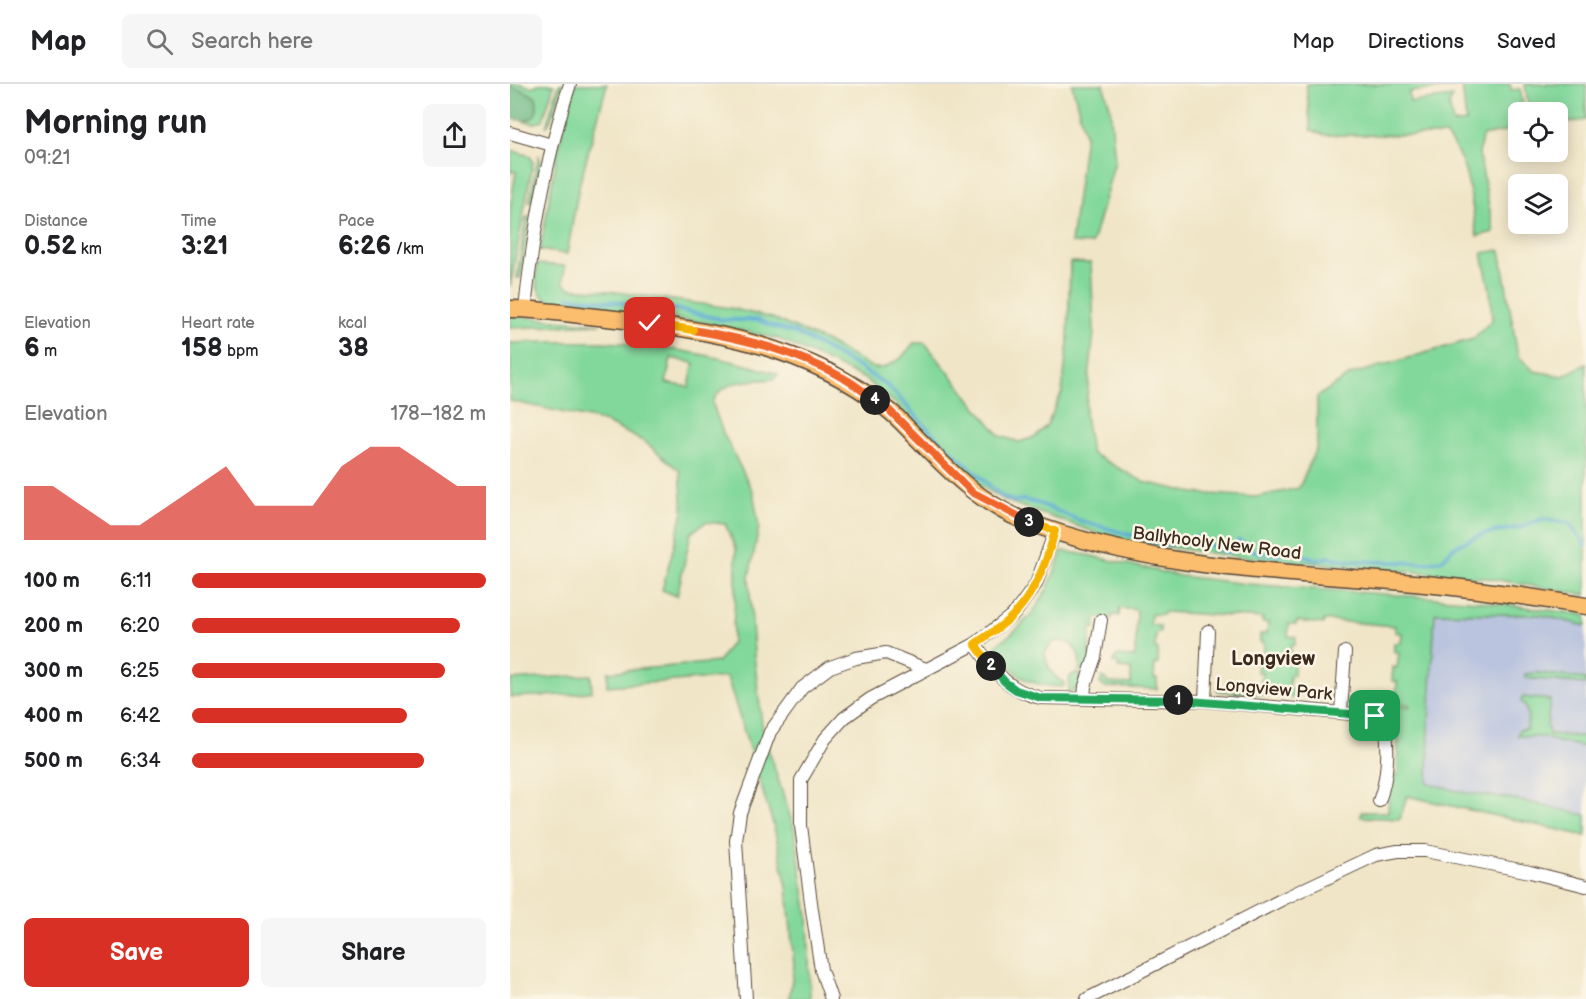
<!DOCTYPE html>
<meta charset="utf-8">
<style>
:root{--surface:#fff;--page:#f6f6f6;--text:#202124;--muted:#757577;--line:#e0e0e0;--accent:#d93025}
body{margin:0;font-family:"Balsamiq Sans",sans-serif;background:var(--page);color:var(--text);height:100vh;display:flex;flex-direction:column;font-size:22px;white-space:nowrap}
*{box-sizing:border-box;margin:0}
p{font-size:20px;color:var(--muted)}
.icon{flex:none;width:33px;height:33px;fill:none;stroke:currentColor;stroke-width:2;stroke-linecap:round;stroke-linejoin:round}
.map{position:relative;flex:1;overflow:hidden}
.drawer{display:flex;flex-direction:column;background:var(--surface);width:510px}
.drawer>*{flex:none}
.buttons{position:absolute;left:998px;top:18px;display:grid;gap:12px}
.buttons a{display:grid;place-items:center;width:60px;height:60px;border-radius:9px;background:var(--surface);box-shadow:0 3px 15px #0003;font-size:30px}
.pin{position:absolute;display:grid;place-items:center;width:51px;height:51px;color:#fff;margin:-26px;border-radius:12px;box-shadow:0 3px 9px #0006}
.km{position:absolute;width:30px;height:30px;margin:-15px;border-radius:50%;background:#222;color:#fff;font-size:16px;line-height:30px;text-align:center}
.round{display:grid;place-items:center;flex:none;width:63px;height:63px;border-radius:9px;background:var(--page)}
.summary{display:flex;align-items:center;justify-content:space-between;height:102px;padding:0 24px}
h1{font-size:33px;font-weight:600;line-height:45px}
.metrics{display:grid;grid-template-columns:repeat(3,1fr);gap:9px;height:102px;padding:6px 24px}
.metrics div{display:grid;align-content:center}
.metrics b{font-size:26px;font-weight:600}
.metrics small{font-size:16px;font-weight:400}
.metrics p{font-size:16px}
.chart{height:168px;padding:12px 24px}
.chart p{display:flex;justify-content:space-between}
.chart svg{width:100%;height:108px;margin-top:6px;fill:var(--accent);opacity:.7}
.primary-button{display:flex;gap:12px;margin-top:auto;padding:12px 24px}
.primary-button a{flex:1;height:69px;border-radius:9px;background:var(--accent);color:#fff;font-size:24px;font-weight:600;line-height:69px;text-align:center}
.primary-button a+a{background:var(--page);color:var(--text)}
ul{padding:0 24px;list-style:none;font-size:20px}
li{display:grid;grid-template-columns:96px 72px 1fr;align-items:center;height:45px}
li i{height:15px;border-radius:8px;background:var(--accent)}
header{display:flex;align-items:center;gap:36px;box-sizing:border-box;height:84px;padding:0 30px;background:var(--surface);border-bottom:2px solid var(--line)}
header strong{font-size:28px}
nav{display:flex;gap:33px;margin-inline-start:auto;font-size:21px}
.search{width:420px;height:54px;background:var(--page);display:flex;align-items:center;gap:15px;box-sizing:border-box;padding:0 21px;border-radius:9px;color:var(--muted);font-size:22px}
main{display:flex;flex:1;min-height:0}
.map>svg:first-child{display:block}
.industrial{fill:#bac4de}
.green{fill:#82d89b;stroke:#5e815c;stroke-width:1.5;fill-rule:evenodd}
.forest{fill:#69b883;stroke:#527150;stroke-width:1.5}
.lines{fill:none;stroke-linecap:round;stroke-linejoin:round}
.stream{stroke:#56abd2;stroke-width:4}
.minor-casing{stroke:#564637;stroke-width:14}
.major-casing{stroke:#564637;stroke-width:19}
.minor{stroke:#fff;stroke-width:12}
.major{stroke:#fbbd6e;stroke-width:16}
.split-1-casing{stroke:#fff;stroke-width:12}
.split-2-casing{stroke:#fff;stroke-width:12}
.split-3-casing{stroke:#fff;stroke-width:12}
.split-4-casing{stroke:#fff;stroke-width:12}
.split-5-casing{stroke:#fff;stroke-width:12}
.split-6-casing{stroke:#fff;stroke-width:12}
.split-1{stroke:#22a559;stroke-width:8}
.split-2{stroke:#22a559;stroke-width:8}
.split-3{stroke:#f5b400;stroke-width:8}
.split-4{stroke:#f0652b;stroke-width:8}
.split-5{stroke:#f0652b;stroke-width:8}
.split-6{stroke:#f5b400;stroke-width:8}
.labels{text-anchor:middle;stroke-width:5;stroke-linejoin:round;paint-order:stroke}
.street-label{font-size:18px;fill:#3b2a1e;stroke:#fcf5e5}
.neighbourhood-label{font-size:20px;font-weight:bold;fill:#3b2a1e;stroke:#fcf5e5}
</style>
<header>
<strong>Map</strong>
<div class="search"><svg class="icon" aria-label="search" viewBox="0 0 24 24"><circle cx="10" cy="10" r="6"/><path d="M15 15l6 6"/></svg>Search here</div>
<nav><a>Map</a><a>Directions</a><a>Saved</a></nav>
</header>
<main>
<section class="drawer">
<div class="summary"><div><h1>Morning run</h1><p>09:21</p></div><a class="round"><svg class="icon" aria-label="share" viewBox="0 0 24 24"><path d="M12 15V3M7 8l5-5 5 5M5 13v7h14v-7"/></svg></a></div>
<div class="metrics">
<div><p>Distance</p><b>0.52<small> km</small></b></div>
<div><p>Time</p><b>3:21</b></div>
<div><p>Pace</p><b>6:26<small> /km</small></b></div>
</div>
<div class="metrics">
<div><p>Elevation</p><b>6<small> m</small></b></div>
<div><p>Heart rate</p><b>158<small> bpm</small></b></div>
<div><p>kcal</p><b>38</b></div>
</div>
<div class="chart"><p><span>Elevation</span>178–182 m</p>
<svg viewBox="0 0 160 44" preserveAspectRatio="none"><path d="M0 44V22L10 22L20 30L30 38L40 38L50 30L60 22L70 14L80 30L90 30L100 30L110 14L120 6L130 6L140 14L150 22L160 22V44z"/></svg>
</div>
<ul>
<li><b>100 m</b>6:11<i style="width:100%"></i></li>
<li><b>200 m</b>6:20<i style="width:91%"></i></li>
<li><b>300 m</b>6:25<i style="width:86%"></i></li>
<li><b>400 m</b>6:42<i style="width:73%"></i></li>
<li><b>500 m</b>6:34<i style="width:79%"></i></li>
</ul>
<div class="primary-button"><a>Save</a><a>Share</a></div>
</section>
<div class="map">
<svg width="1076" height="915" viewBox="0 0 1076 915">
<rect width="100%" height="100%" fill="#fcf5e5"/>
<filter id="ink" filterUnits="userSpaceOnUse"><feTurbulence type="fractalNoise" baseFrequency=".0167" numOctaves="2"/><feDisplacementMap in="SourceGraphic" scale="12" xChannelSelector="R" yChannelSelector="G"/><feConvolveMatrix kernelMatrix="1 2 1 2 8 2 1 2 1" color-interpolation-filters="sRGB"/></filter>
<filter id="wash" filterUnits="userSpaceOnUse"><feTurbulence type="fractalNoise" baseFrequency=".008" numOctaves="4" result="noise"/><feDisplacementMap in="SourceGraphic" scale="24" xChannelSelector="R" yChannelSelector="G"/><feGaussianBlur stdDeviation="1.35" result="paint"/><feColorMatrix in="noise" values="0 0 0 0 0 0 0 0 0 0 0 0 0 0 0 0 0 1.4 0 .05"/><feComposite in="paint" operator="in"/></filter>
<g filter="url(#wash)">
<rect width="100%" height="100%" fill="#f0e5c7"/>
<path class="industrial" d="M907,513L1004,521L1076,531V752L897,712L899,623Z"/>
<path class="green" d="M0,0H11L21,3L29,0H44L33,36L26,39L14,38L21,35L15,7L0,3Z
M49,0H53L41,36L36,43Z
M65,0H97L69,102L57,170L30,166L48,65Z
M562,0H593L600,23L605,77L582,160L561,159L575,51Z
M796,0H943L944,3L899,8L900,18L942,13L941,17L939,20L943,40L956,38L952,0H1000L1001,6L1010,5L1014,27L1019,26L1015,0H1076V36L1047,40V28H1008V45L972,52L969,70L984,148L967,152C961,119 960,77 935,51H815L801,46Z
M0,66L20,72L23,78L0,203V123L6,88L1,87L0,91Z
M29,71L31,79L22,118H19Z
M16,133H19L11,190L10,194H7Z
M990,166L1008,272L1024,287L1053,292L1076,280V511L977,494L723,472L635,460L590,450L496,417L464,398L386,320L355,295L269,255L198,239L45,221C27,213 23,197 28,180L55,182L53,199L60,204L99,207L220,224L262,234L315,257L363,284H373L390,275L404,259H415L490,352L509,358L525,353L537,341L552,308L558,258L560,178L581,179L584,248L575,331L581,369L634,398L684,409L746,413L789,404L807,362V313L840,291L963,255L982,236L980,206L972,169Z
M0,232L90,240L0,244Z
M30,258C57,258 83,257 109,259C163,263 216,274 268,290L264,295C240,297 215,294 202,318L213,349L243,408L249,443L239,493L244,571L253,649L284,744L298,832L300,915H279L284,881L277,803L264,743L217,593L97,602L98,588L208,578L222,558L226,500V464L215,440L196,438L181,449L167,512L152,506L173,428L170,387L135,358L93,337L0,317V259ZM161,274L184,279L179,303L156,299Z
M552,467L577,471L670,492L737,500L969,517L1076,531V542L1031,531L925,529L919,640L918,699L955,709L998,714L1076,731V752L897,712L890,735L851,733V728H878L880,692H888V638L881,628L874,622L899,623L900,621L881,619L882,613H886L887,597H882L883,583L887,584L889,569L884,568V559H891L892,549L885,548V542L814,536L813,540L787,537L786,540H779L778,552L786,553L785,561H781V576L784,577V591H780L779,605L784,606L783,614L708,607L707,604L745,608L746,601L750,602L752,588H747L749,574H753L754,559L750,558V550H757L758,539L752,538L753,534L654,528L652,531L641,530L640,541L650,542V549L646,550L645,565H648V580H645L644,595H647V605L595,603L590,600L592,593L597,595V599L621,600V585L608,584L609,580L603,579L606,572L625,573L627,526L610,524L609,532L602,531V535L586,534L585,544H581L579,568L582,571L575,588L569,586C572,568 562,554 543,558L535,569C537,583 542,592 554,599L553,603C514,601 509,594 487,567L485,562C525,535 537,512 552,467Z
M566,589L573,592C570,601 568,607 558,608L560,592Z
M1028,589L1076,595V600L1016,594L1015,590Z
M81,591L82,607L58,611L0,613V596Z
M1013,613L1040,616L1037,642L1039,650L1076,653V663L1045,657L1034,653L1008,652L1009,646L1017,645C1018,635 1019,624 1011,617Z"/>
<path class="forest" d="M0,3L15,7L26,13C31,35 19,39 0,34Z"/>
<g class="lines">
<path class="stream" d="M59,213L161,224L214,236H249L261,242L286,249L345,281L378,302L420,347L491,412L502,417L513,416L528,419L571,437L645,458L660,460L685,453C697,459 708,469 721,467L729,456L746,468L761,470L786,469L808,476L819,473L840,477L915,479L932,476L944,463L970,451L1011,443L1033,435L1059,439L1076,461"/>
</g>
</g>
<g filter="url(#ink)">
<g class="lines">
<g class="minor-casing">
<path id="minor" d="M0,49L42,61
M15,225C23,148 36,73 60,0
M465,560C485,587 496,606 531,614L695,617L865,632L875,638C879,663 878,694 869,717
M574,615L575,602L585,573L591,536
M695,617L698,547
M831,628L835,568
M236,915L226,757L230,729L260,648L292,604L320,583L346,574L376,569L416,585
M321,915L311,886L302,826L291,742V696L315,655L334,634L360,615L465,560L505,529L526,500L545,447
M577,915L775,814L866,771L888,767H915L1020,788L1076,802"/>
</g>
<g class="major-casing">
<path id="major" d="M0,225C32,225 65,231 97,234C197,245 297,261 377,325C388,333 397,344 406,353C438,386 471,420 515,437C639,484 762,487 893,498C955,503 1015,512 1076,522"/>
</g>
<use href="#minor" class="minor"/>
<use href="#major" class="major"/>
</g>
</g>
<g class="lines" filter="url(#ink)">
<g class="split-1-casing">
<path id="split-1" d="M668,616L865,632"/>
</g>
<g class="split-2-casing">
<path id="split-2" d="M481,582L495,598L506,606L531,614L668,616"/>
</g>
<g class="split-3-casing">
<path id="split-3" d="M481,582L465,560C479,550 495,541 506,528C527,505 537,476 545,447L519,438"/>
</g>
<g class="split-4-casing">
<path id="split-4" d="M365,316L379,326L462,408L519,438"/>
</g>
<g class="split-5-casing">
<path id="split-5" d="M183,246C236,255 288,268 335,295C346,301 355,309 365,316"/>
</g>
<g class="split-6-casing">
<path id="split-6" d="M140,239L183,246"/>
</g>
<use href="#split-1" class="split-1"/>
<use href="#split-2" class="split-2"/>
<use href="#split-3" class="split-3"/>
<use href="#split-4" class="split-4"/>
<use href="#split-5" class="split-5"/>
<use href="#split-6" class="split-6"/>
</g>
<g class="labels">
<g class="street-label">
<text transform="translate(707 459) rotate(7)" y="6">Ballyhooly New Road</text>
<text transform="translate(764 605) rotate(5)" y="6">Longview Park</text>
</g>
<g class="neighbourhood-label">
<text x="763" y="581">Longview</text>
</g>
</g>
</svg>
<div class="buttons">
<a><svg class="icon" aria-label="locate" viewBox="0 0 24 24"><circle cx="12" cy="12" r="6"/><path d="M12 2v4M12 18v4M2 12h4M18 12h4"/></svg></a>
<a><svg class="icon" aria-label="layers" viewBox="0 0 24 24"><path d="M12 4l9 5-9 5-9-5zM3 14l9 5 9-5"/></svg></a>
</div>
<div class="pin" style="left:865px;top:632px;background:#1e9e55"><svg class="icon" aria-label="arrive" viewBox="0 0 24 24"><path d="M6 21V4h12l-3 4 3 4H6"/></svg></div>
<div class="pin" style="left:140px;top:239px;background:#d93025"><svg class="icon" aria-label="check" viewBox="0 0 24 24"><path d="M5 12l5 5 9-10"/></svg></div>
<b class="km" style="left:668px;top:616px">1</b>
<b class="km" style="left:481px;top:582px">2</b>
<b class="km" style="left:519px;top:438px">3</b>
<b class="km" style="left:365px;top:316px">4</b>
</div>
</main>
